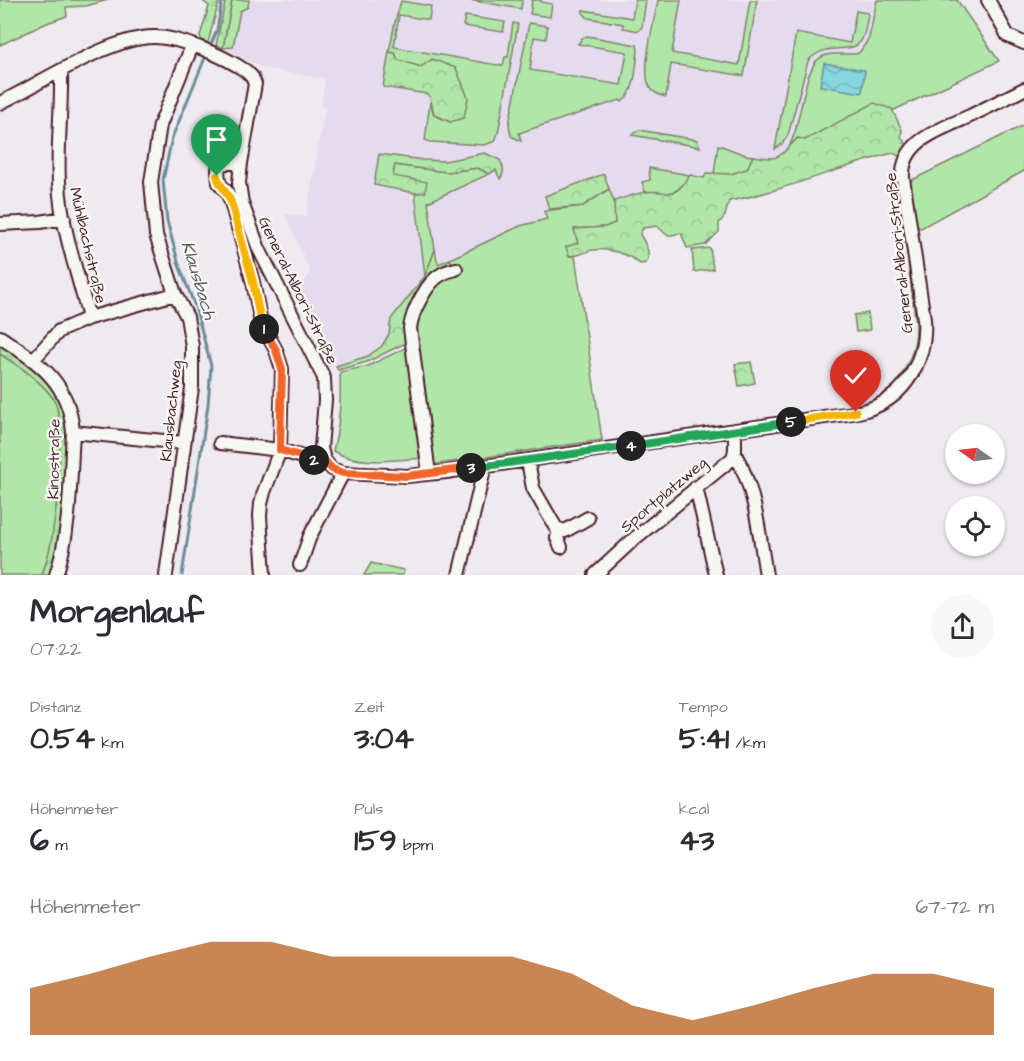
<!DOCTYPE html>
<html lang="de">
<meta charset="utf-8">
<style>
:root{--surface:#fff;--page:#f7f7f7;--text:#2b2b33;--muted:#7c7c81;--accent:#b45309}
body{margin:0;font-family:"Architects Daughter",sans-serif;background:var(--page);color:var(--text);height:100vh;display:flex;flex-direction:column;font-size:22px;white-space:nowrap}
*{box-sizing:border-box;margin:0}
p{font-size:20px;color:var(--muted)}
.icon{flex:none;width:33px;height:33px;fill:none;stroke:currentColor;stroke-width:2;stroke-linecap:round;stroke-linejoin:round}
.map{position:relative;height:575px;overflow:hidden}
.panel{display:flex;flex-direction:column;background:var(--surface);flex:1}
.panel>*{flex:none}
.needle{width:39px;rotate:284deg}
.tools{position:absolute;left:945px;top:424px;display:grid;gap:12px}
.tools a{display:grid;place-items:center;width:60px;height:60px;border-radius:50%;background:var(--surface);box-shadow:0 2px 4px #0004;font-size:30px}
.pin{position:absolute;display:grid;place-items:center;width:51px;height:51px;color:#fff;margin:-62px -26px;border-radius:50% 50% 50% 0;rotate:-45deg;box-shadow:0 0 6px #0007}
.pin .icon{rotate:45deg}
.km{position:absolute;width:30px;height:30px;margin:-15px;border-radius:50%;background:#222;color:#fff;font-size:16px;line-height:30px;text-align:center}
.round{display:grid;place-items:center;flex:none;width:63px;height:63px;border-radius:32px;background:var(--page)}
.headline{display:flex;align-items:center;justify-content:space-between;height:102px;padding:0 30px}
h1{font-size:33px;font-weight:700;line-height:45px}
.figures{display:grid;grid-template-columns:repeat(3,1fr);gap:9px;height:102px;padding:6px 30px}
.figures div{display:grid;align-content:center}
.figures b{font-size:30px;font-weight:700}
.figures small{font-size:16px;font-weight:400}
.figures p{font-size:16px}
.chart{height:168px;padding:12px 30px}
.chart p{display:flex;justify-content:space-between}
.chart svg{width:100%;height:108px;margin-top:6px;fill:var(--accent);opacity:.7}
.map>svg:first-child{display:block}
.built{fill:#e5dbee}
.grass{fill:#b0e6a8;stroke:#7d826a;stroke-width:1.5}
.forest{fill:url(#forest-crowns);stroke:#7d826a;stroke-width:1.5}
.water{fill:url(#water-waves);stroke:#6d8d97;stroke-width:1.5}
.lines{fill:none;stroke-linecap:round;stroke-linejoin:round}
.stream{stroke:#6d8d97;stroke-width:3}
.minor-casing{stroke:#4a1f2b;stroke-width:16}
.minor{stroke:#f6f6f2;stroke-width:12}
.split-1-casing{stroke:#fff;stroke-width:12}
.split-2-casing{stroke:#fff;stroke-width:12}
.split-3-casing{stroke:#fff;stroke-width:12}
.split-4-casing{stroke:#fff;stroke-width:12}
.split-5-casing{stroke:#fff;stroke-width:12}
.split-6-casing{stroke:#fff;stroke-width:12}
.split-1{stroke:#f5b400;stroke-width:8}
.split-2{stroke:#f0652b;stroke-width:8}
.split-3{stroke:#f0652b;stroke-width:8}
.split-4{stroke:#22a559;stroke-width:8}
.split-5{stroke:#22a559;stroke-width:8}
.split-6{stroke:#f5b400;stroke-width:8}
.labels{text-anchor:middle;stroke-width:5;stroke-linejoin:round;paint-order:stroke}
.street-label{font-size:16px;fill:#4a1f2b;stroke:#f6f6f2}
.water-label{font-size:18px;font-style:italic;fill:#5c5661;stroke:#f6f6f2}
</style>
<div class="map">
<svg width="1024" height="575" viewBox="0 0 1024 575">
<defs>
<pattern id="forest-crowns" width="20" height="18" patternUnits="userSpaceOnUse" patternTransform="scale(1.5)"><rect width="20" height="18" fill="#b0e6a8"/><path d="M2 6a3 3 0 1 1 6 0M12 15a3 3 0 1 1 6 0" fill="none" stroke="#99c591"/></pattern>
<pattern id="water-waves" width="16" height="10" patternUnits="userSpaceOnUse" patternTransform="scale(1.5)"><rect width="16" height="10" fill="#85d6df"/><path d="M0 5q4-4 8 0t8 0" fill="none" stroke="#74b7c0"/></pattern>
</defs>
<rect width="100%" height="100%" fill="#eeeaf0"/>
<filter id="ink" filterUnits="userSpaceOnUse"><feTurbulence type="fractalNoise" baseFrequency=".0167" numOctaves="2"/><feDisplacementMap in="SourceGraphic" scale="12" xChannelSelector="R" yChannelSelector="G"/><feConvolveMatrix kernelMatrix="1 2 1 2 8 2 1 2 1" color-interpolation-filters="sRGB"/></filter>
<g filter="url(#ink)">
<path class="built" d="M232,0H957L999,61L889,113L391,319L389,334L382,346L368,356L336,366L297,285L307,280L310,271L285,214L306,217L325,108L321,107L325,79L263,68L223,48Z"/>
<path class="grass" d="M0,0H108L86,6L66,7L67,16L47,23L0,45Z
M232,0H249L248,7L240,11L233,47L223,48Z
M469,0H522L521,9Z
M532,0H541V2L552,4L550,17L530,14Z
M635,0H646L642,27L639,31L623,28V24L588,18L583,13V10L632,18Z
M658,0H681L672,53L739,65L750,0H757L744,76L671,64L666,97C659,95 653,93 650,87C640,71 655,19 658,0Z
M877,0H957L999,61L892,111V109L805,141L798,138L790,145L795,132L808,77L815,62L823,56L831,54H856L860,52L869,38Z
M401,1L431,6L429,20L399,15L394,47L503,66L505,57H508L513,23L518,24L498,133L495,141L485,145L430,142L425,140L430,102L434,115L450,122L468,98L456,69L432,59L421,67L398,60L395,53L389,52L395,22Z
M856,11L868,13C867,21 866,30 863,37C855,58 827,39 808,61L788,135L782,144L775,149L796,33L850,43Z
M465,16L505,22L503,32L463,26Z
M529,23L548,26L546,39L534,37L530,70L621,85L627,52L578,44L582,38L587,36L637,45L638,50C636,66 636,92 622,102L620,100L519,133L521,141L511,136L509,124Z
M1024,125V171L921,228L915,226L910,181Z
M639,130L697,140L700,147L632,135Z
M718,145C731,148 740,155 753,156L747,169L731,174H714Z
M394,165L447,172L478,168L489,174L428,202L435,250L425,276L415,193L425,192L393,176Z
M649,168L690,175C673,200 671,191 645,192L642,182L650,180Z
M609,189L614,201L615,223L605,227L574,229L578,243L569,256H575L602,440L424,466L423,458C395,460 359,466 333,451C340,426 341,398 340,372L368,366L407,347V316L418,293L452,264L450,259L520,226L547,219L544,211L583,206Z
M908,245L919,336L913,359L901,382L898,380C910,362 916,346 916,325L906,246Z
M0,354C19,366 39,379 53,398C66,416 57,506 54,530C51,546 47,561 42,575H0Z
M371,563L404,570L403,575H364Z"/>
<path class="forest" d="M205,0H232L223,48L216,45L225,3L219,1L208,43L202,41L200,36L209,6L204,2Z
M389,52L395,53L398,60L421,67L432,59L456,68L468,98L464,118L450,122L434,114L430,97L427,94L383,87Z
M874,103L892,109L902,130L901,137L908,146L901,157L893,153C838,167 785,191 729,201L725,216L719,223V232L705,245L687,248L681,233L668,236L657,226L643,228L640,234C645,244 652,253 646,263L640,264C629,254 609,248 593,250C584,251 582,256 569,256L566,247L578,243L574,229L605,227L615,223L614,201C624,198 636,193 646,192C671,189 671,203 690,175L704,178L706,173L731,174L747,169L753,156C784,161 777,157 798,138L805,140Z
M485,153L500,160C504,168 505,172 500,179L496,170L489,174L478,168L447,172L395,165L393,176L427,182L425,192L415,193L374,185L379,154L423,160L445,161Z
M604,174L609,189L583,206L549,209L545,196Z
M710,248L713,269L694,272L692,250Z
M435,250L438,264L450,259L452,264L432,275L418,293L407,317V343L399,346L367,362L338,370L336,366L368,356L382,346L389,334L391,319L425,276Z
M868,313L870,330L856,332L854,315Z
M0,344C23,360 46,376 59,401C71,423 66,499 63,525C61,542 56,559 53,575H42C47,561 51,546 53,530C57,506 66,416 53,398C39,379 19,366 0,354Z
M751,362L755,383L739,386L735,364Z"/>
<path class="water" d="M824,63L865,70L862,93L820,86Z"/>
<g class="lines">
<path class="stream" d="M210,47L217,30L222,0
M182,575L208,405L211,366L196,309L179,265L167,221L163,180L172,138L207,53"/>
<g class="minor-casing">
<path id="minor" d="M988,0L1008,36L1024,43
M61,71C62,108 57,145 59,182C61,228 78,274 89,318
M0,103C40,84 112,35 156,37C182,38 224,56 246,71L252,77L255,84L241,163L239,183L242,203L259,249L324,378L325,400L321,448L324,460L332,469L343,473L407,476L446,472L838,415C848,414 857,413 866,410C906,398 927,359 924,319L903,178C901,140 942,129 970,116C988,107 1006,98 1024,89
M241,163H223L218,169L219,183L227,192L231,202L253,282L261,323L276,350L282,369L280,450L264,492L261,504L260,516L264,575
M0,224L40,222L64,218
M0,337C39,363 69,381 73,432C70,480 71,530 56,575
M33,360L59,331L89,318L175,294
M73,432L184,443
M220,443L280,450L312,460H324
M735,454C756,490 759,534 766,575
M528,461L533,488L556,528L565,531L588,518
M429,474L410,328C412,312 427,281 442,274C447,271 452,270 456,269
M696,487L716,575
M559,530L557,538L561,547
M300,565L310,536L343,473
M166,575L192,388V346L187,317L175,294L156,235L151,182L160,125L192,46
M459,575L485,466
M595,575L634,539L733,458L735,450V430"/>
</g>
<use href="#minor" class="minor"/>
</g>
</g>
<g class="lines" filter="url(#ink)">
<g class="split-1-casing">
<path id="split-1" d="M217,176C219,185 227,192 231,202L253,282L261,323L264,329"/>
</g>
<g class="split-2-casing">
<path id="split-2" d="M264,329L276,350L282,369L280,450L314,460"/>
</g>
<g class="split-3-casing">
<path id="split-3" d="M314,460H324L332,469L343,473L407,476L471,468"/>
</g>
<g class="split-4-casing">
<path id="split-4" d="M471,468L631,446"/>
</g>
<g class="split-5-casing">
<path id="split-5" d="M631,446L791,422"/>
</g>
<g class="split-6-casing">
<path id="split-6" d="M791,422L856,412"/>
</g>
<use href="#split-1" class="split-1"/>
<use href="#split-2" class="split-2"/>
<use href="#split-3" class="split-3"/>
<use href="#split-4" class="split-4"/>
<use href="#split-5" class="split-5"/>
<use href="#split-6" class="split-6"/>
</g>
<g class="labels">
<g class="street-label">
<text transform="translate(89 245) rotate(77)" y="6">Mühlbachstraße</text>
<text transform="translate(898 253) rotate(-96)" y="6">General-Albori-Straße</text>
<text transform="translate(299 290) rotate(64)" y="6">General-Albori-Straße</text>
<text transform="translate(170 411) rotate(-84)" y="6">Klausbachweg</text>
<text transform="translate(53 459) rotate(-89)" y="6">Kinostraße</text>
<text transform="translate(663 494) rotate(-40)" y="6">Sportplatzweg</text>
</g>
<g class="water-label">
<text transform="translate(199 280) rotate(73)" y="6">Klausbach</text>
</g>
</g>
</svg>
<div class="tools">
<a><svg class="needle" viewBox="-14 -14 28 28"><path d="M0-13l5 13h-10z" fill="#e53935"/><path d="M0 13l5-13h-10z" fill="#7c7c81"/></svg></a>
<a><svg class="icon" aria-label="locate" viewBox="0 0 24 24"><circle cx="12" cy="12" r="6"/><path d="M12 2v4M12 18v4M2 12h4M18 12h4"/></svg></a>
</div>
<div class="pin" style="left:217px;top:176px;background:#1e9e55"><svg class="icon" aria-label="arrive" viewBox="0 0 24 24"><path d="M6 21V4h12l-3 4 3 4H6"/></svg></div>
<div class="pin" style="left:856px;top:412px;background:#d93025"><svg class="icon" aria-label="check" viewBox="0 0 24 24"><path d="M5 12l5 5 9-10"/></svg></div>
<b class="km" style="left:264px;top:329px">1</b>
<b class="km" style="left:314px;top:460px">2</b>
<b class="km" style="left:471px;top:468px">3</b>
<b class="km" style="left:631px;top:446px">4</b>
<b class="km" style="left:791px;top:422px">5</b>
</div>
<section class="panel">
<div class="headline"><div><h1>Morgenlauf</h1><p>07:22</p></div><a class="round"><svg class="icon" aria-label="share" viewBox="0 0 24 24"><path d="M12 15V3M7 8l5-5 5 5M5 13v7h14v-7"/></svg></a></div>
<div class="figures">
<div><p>Distanz</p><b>0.54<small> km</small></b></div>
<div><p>Zeit</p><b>3:04</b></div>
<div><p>Tempo</p><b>5:41<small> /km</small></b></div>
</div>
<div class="figures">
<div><p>Höhenmeter</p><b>6<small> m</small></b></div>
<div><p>Puls</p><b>159<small> bpm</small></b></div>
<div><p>kcal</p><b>43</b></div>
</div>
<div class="chart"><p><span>Höhenmeter</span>67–72 m</p>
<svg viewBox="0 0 160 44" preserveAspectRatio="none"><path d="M0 44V25L10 19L20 12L30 6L40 6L50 12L60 12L70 12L80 12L90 19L100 32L110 38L120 32L130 25L140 19L150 19L160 25V44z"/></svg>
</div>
</section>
